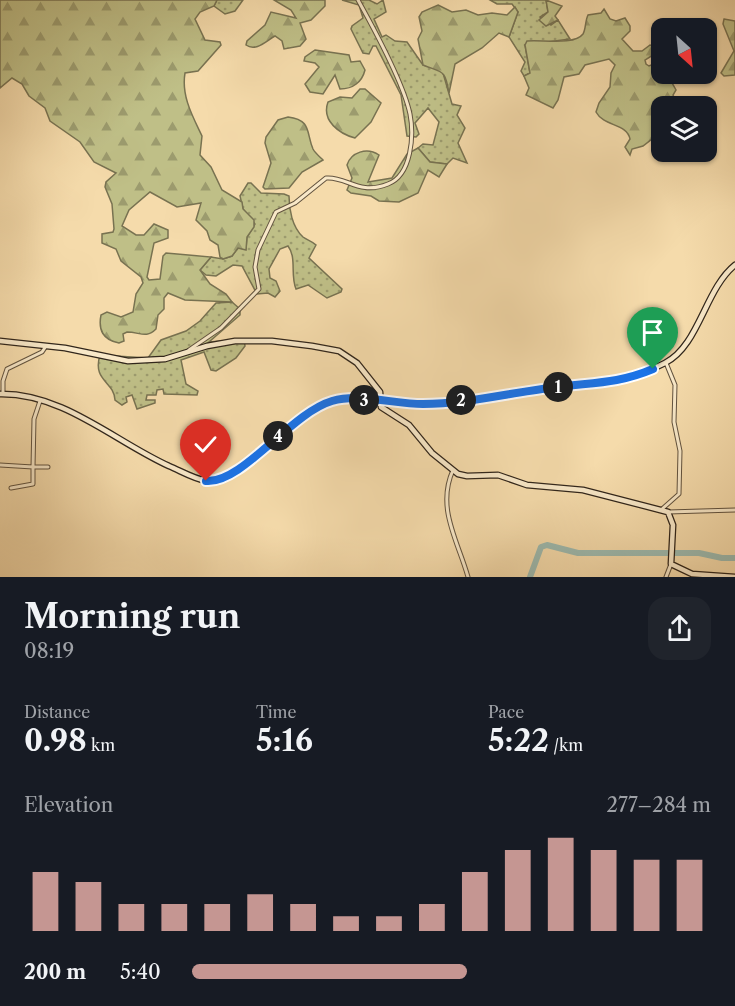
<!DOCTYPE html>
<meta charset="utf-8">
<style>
:root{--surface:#171b24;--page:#20242c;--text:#f1f3f6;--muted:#9ea1a6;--accent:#c59692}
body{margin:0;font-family:"Libre Caslon Text",serif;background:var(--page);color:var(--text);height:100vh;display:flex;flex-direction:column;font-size:22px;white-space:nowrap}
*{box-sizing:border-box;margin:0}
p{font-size:20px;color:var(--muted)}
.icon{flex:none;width:33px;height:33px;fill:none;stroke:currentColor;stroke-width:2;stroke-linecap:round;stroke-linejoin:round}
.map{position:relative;height:577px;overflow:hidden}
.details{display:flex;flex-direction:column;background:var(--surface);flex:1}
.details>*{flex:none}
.needle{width:39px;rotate:153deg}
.fabs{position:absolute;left:651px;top:18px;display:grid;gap:12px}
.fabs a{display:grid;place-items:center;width:66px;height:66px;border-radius:12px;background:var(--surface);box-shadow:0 2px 4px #0004;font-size:30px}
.pin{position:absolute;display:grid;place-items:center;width:51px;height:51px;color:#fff;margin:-62px -26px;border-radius:50% 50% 50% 0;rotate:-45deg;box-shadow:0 0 6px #0007}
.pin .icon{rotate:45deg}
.km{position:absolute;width:30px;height:30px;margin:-15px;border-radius:50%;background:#222;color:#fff;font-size:16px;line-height:30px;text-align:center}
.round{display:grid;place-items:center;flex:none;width:63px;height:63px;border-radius:18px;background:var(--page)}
.head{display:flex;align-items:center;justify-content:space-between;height:102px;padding:0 24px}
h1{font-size:33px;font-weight:800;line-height:45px}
.figures{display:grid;grid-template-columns:repeat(3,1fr);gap:9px;height:102px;padding:6px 24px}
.figures div{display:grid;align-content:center}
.figures b{font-size:30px;font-weight:800}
.figures small{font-size:16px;font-weight:400}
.figures p{font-size:16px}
.chart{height:168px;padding:12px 24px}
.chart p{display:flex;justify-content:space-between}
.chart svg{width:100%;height:108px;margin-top:6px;stroke:var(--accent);stroke-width:6}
ul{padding:0 24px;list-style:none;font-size:20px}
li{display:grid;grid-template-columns:96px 72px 1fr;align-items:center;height:45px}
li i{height:15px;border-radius:8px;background:var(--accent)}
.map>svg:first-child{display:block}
.grass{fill:url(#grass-dots);stroke:#787251;stroke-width:1.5}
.forest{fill:url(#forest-firs);stroke:#787251;stroke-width:1.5}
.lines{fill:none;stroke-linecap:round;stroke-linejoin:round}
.river{stroke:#9dbaaf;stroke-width:6}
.street-casing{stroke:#62533f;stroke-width:5}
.secondary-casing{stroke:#31261b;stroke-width:7}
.street{stroke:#f8e8c8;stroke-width:3}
.secondary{stroke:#f8e8c8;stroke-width:4.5}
.route-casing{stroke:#fff;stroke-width:12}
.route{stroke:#1a73e8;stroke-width:8}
</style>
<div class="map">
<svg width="735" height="577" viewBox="0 0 735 577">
<defs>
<pattern id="grass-dots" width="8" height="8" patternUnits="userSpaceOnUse" patternTransform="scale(1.5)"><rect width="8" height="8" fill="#bfbf87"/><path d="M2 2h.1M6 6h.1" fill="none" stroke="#9c9b6e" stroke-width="1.8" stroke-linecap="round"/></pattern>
<pattern id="forest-firs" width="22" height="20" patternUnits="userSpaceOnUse" patternTransform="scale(1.5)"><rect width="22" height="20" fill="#bfbf87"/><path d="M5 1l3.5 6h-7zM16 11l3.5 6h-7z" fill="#9c9b6e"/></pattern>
</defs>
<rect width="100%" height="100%" fill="#f5dbab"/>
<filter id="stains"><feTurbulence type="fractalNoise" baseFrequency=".00333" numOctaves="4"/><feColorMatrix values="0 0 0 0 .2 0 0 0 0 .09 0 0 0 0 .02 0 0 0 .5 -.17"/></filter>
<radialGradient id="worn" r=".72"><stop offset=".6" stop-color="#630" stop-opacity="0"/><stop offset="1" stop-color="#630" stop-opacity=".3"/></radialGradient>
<path class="grass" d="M217,0H243L235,11L225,14L214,6Z
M342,0H369L377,4L383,0L386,12L374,19L382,37L386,35L395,41L407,42L423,65L440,69L443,73L452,104L461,106L457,115L465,128L458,143L467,163L453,158L447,164L430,162L418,148L423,144L433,145L439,122L428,108L415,123L419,134L416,137L407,136L401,95L376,46H373L369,54L363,53L351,29L352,26L363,18L359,5Z
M490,0H546L548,12L540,17L551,25L558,20L570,39L525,45L530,73L524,76L521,71L525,62L509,37L518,12L512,4H497Z
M248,183H251L261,193L284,194L289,196C289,209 292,227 303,237C307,240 312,241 316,245L309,258L342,289L341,292L327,298L308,285L296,289C290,275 297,258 288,246L280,249L269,269L270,278L276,281L280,291L275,297L268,293L257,294L242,266L233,265L216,276L206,275L200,270L211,257L223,259L232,256L238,248L246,249L247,237L255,224L243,209L240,196Z
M232,302L240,309V315L209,342L244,339L245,346L236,358L216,371L211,370L204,352L181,360L186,384L198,391L197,395L164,394L163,389L157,390L156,395H147L146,400H155V403L137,409L132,395L126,397L127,402L122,405L115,400C114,381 92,381 100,355L148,358L161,340L186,331L200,321L216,303Z"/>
<path class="forest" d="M0,0H217L214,6L200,12L195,19L205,40L220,42L221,45L198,71L185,73C181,96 193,117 202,136L200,155L211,167L222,190L242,202L243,209L254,220V227L247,237L246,250L238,248L232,256L223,259L220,257L218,245L210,240L207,231L196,220L201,203L177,207L150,192L129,210L122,226L136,235H144L154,224L168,230V238L154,243L147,277L149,280L160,279L163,256L166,253L211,257L200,270L210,284L226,294L232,302L185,300L168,293L164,298V309L158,315L156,329C146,339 140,332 127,332L123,334L124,341L119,343C103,340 98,330 101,315L107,312L121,317L133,312L136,294L143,283L141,277L121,261L116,249L102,243V234L113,232L114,229L112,204L105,187L106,182L116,173L94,162L80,142L50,121L45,108L29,96L22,84L12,78L0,88Z
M274,0H325V6L311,20L300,23L306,39L300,46L284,49L282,41L275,36C266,41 256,52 246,45L247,41L265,25L271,12L296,18L291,10Z
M546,0L562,6L555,16L558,20L546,26L539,20L548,12Z
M438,5L452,12L466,10L478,15L492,13L507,15L515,7L518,12L509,37L499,33L482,48L455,64L449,93C445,68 442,73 423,65L418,39L422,31L419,17L422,12Z
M604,9L610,19L616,21L625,18L630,26V31L622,39L633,51H642L650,45L654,46L653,55L645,60L646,64L649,66L661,61L662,74H667L676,90L673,95L678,106H662L661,118L657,122L658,128L661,129V139L656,136L643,146L632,149L630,155L625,147L630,139C627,123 604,127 596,112L599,103L610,87L611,73L615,65L609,59L585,65L579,74L564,77L558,100L553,108L526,95L529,88L524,76L530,73L525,45L527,41C539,39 574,46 583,34C586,29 585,21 588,15L601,13Z
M724,19L735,21V75L724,76L721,73L734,51L723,24Z
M315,50L349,55L351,62L360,61L365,70C362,82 353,89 340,89L335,75L323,94L310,92L305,84L319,67L315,63L304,61L305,57Z
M360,89H365L381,103L371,122L355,138C340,134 321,121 328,102L340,97L352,98Z
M288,117C312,120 306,133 313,149C315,153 320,157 323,160L302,172L289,188L265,189L263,187L271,163L265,143L266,137L278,120Z
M418,148L430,162L447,164L439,177L428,170L418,193L399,202L379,201L371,196L351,193L347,190L352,178L347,165C351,152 367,147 379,155L368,182L392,178L407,154Z"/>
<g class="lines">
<path class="river" d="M530,577L541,547L547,545L578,553H699L722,558H735"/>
<g class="street-casing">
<path id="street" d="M189,350L221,328L259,289L255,267L258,250L276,212L295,203L326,178C347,176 358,196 388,184C412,175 414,135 410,114C404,85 373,27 358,0
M3,394V381L7,369L42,352L46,346
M40,401L34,419L33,467H48
M0,465L33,467V484L11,488
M453,470C436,508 458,541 468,577
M662,509L679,494L680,451L674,422L675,385L666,363
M668,512L735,510
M666,577L671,564"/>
</g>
<g class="secondary-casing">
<path id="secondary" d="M0,341L65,348L128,361L165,359L207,346L235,341H272L312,346L339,351L357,363L380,392L381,407L409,425L432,453L458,474L467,476L498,475L527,485L583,490L668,512L673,525L671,564L692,574L735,577
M0,394C63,393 114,441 169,466C181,471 194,479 207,481C237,486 294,413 331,401C359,393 392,404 421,404C462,404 506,394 547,388C592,381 622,385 665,363C699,346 705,289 735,265"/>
</g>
<use href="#street" class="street"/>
<use href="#secondary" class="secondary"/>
</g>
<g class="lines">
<g class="route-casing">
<path id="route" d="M206,481C242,484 291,413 332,401C360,393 394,404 423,404C465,404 509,393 550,388C589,382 615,385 653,369"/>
</g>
<use href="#route" class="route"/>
</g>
<rect width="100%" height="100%" filter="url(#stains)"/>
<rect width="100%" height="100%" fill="url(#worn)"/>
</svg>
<div class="fabs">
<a><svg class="needle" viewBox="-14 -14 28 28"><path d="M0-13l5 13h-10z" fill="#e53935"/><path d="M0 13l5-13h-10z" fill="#9ea1a6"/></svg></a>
<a><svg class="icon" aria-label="layers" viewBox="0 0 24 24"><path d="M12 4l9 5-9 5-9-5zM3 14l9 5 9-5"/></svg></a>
</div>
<div class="pin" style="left:653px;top:369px;background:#1e9e55"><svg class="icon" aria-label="arrive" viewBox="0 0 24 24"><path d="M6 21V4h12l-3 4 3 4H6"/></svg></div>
<div class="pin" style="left:206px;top:481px;background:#d93025"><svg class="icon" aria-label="check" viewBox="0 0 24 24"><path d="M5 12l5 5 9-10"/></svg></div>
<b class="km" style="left:558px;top:387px">1</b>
<b class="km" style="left:461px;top:400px">2</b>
<b class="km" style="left:364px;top:400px">3</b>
<b class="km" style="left:278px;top:436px">4</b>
</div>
<section class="details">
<div class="head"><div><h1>Morning run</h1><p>08:19</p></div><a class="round"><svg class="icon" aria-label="share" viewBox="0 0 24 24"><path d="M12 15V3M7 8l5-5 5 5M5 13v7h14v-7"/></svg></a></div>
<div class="figures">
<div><p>Distance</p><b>0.98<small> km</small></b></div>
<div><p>Time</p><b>5:16</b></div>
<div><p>Pace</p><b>5:22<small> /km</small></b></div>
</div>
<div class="chart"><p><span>Elevation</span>277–284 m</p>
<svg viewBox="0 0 160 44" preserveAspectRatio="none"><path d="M5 44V20M15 44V24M25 44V33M35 44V33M45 44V33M55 44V29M65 44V33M75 44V38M85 44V38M95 44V33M105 44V20M115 44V11M125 44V6M135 44V11M145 44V15M155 44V15"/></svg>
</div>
<ul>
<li><b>200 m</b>5:40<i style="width:53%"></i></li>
</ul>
</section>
